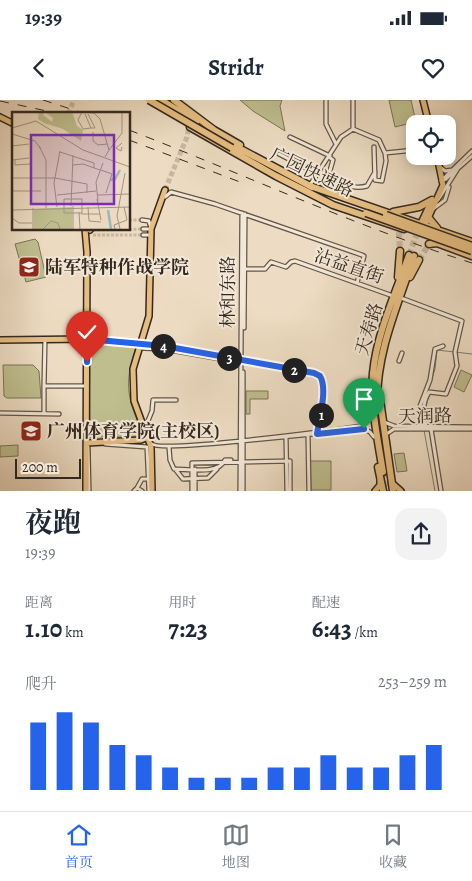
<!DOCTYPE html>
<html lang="zh">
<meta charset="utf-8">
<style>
:root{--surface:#fff;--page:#f2f2f3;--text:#1f2937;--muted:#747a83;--line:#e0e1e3;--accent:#2563eb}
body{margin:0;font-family:Alegreya,"Noto Serif SC",serif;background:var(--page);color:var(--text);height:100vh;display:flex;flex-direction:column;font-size:19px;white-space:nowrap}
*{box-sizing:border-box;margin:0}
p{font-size:16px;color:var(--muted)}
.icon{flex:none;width:28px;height:28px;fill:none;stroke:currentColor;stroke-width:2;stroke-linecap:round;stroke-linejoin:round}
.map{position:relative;height:391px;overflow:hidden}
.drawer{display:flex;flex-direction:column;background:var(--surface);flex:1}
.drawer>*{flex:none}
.tools{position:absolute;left:406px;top:15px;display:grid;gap:10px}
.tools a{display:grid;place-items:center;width:50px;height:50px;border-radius:10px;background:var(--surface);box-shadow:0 2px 12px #0003;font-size:25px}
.scale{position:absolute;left:15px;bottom:12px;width:66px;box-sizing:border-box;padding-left:5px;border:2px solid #34291f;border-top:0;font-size:14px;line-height:18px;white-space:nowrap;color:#34291f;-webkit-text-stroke:4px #f3e8d8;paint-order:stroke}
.pin{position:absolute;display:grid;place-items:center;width:42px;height:42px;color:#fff;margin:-51px -21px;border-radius:50% 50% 50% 0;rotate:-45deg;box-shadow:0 0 5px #0007}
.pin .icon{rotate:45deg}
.km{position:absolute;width:25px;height:25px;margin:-12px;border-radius:50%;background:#222;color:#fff;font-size:14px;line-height:25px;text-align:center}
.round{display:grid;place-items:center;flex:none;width:52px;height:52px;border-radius:15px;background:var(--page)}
.overview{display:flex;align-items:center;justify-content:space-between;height:85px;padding:0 25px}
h1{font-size:28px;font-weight:700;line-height:38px}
.stats{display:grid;grid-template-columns:repeat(3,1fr);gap:8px;height:85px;padding:5px 25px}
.stats div{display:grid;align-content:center}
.stats b{font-size:25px;font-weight:700}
.stats small{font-size:14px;font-weight:400}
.stats p{font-size:14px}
.chart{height:140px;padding:10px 25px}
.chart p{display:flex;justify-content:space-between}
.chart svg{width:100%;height:90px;margin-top:5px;stroke:var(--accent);stroke-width:6}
.status{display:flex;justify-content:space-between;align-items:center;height:35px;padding:0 25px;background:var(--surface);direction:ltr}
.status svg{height:14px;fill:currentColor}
header{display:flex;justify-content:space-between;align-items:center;height:65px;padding:0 25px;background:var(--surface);font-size:22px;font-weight:700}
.tab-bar{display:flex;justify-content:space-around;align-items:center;height:70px;border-top:1px solid var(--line);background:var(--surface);font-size:14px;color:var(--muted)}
.tab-bar a{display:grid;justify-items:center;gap:2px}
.tab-bar .active{color:var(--accent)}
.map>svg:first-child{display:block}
.green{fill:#bfbe8f;stroke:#7a7457}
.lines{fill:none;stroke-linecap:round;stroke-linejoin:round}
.stream{stroke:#727f7d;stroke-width:1}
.minor-tunnel{stroke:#c8b8a2;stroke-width:3;stroke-dasharray:3 1.5;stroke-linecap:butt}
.major-tunnel{stroke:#c8b8a2;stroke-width:5;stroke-dasharray:5 2.5;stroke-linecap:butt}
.highway-tunnel{stroke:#c8b8a2;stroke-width:6;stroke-dasharray:6 3;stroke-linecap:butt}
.minor-casing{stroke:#625648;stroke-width:5.5}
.major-casing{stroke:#34291f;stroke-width:8}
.highway-casing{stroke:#34291f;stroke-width:9}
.minor{stroke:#f3e8d8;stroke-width:3}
.major{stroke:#e6be82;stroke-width:5}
.highway{stroke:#e6be82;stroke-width:6}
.rail{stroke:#34291f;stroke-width:1;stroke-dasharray:9 9;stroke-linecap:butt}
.highway-bridge-casing{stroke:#34291f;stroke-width:9;stroke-linecap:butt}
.highway-bridge{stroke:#e6be82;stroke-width:6}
.route-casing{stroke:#fff;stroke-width:10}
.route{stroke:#2563eb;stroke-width:6}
.labels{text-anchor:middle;stroke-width:4;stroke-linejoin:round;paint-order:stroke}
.street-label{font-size:18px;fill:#34291f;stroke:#f3e8d8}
.poi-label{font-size:18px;font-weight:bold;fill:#34291f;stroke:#f3e8d8;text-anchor:start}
.inset-river{fill:none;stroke:#9cb9bc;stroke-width:2.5}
.inset-road{fill:none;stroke:#a39481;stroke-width:1}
.view{fill:#7b2cbf;fill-opacity:0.15;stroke:#7b2cbf;stroke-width:2.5}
.inset-edge{fill:none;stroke:#34291f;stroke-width:2.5}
</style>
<div class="status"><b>19:39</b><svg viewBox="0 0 49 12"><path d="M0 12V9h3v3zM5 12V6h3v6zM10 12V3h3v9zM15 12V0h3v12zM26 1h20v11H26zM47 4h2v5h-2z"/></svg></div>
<header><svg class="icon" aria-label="back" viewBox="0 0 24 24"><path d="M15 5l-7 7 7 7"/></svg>Stridr<svg class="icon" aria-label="heart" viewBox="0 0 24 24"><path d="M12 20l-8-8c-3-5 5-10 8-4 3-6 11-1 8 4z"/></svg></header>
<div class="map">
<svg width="472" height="391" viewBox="0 0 472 391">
<rect width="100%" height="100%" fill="#eddcc3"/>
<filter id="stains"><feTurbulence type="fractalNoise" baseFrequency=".004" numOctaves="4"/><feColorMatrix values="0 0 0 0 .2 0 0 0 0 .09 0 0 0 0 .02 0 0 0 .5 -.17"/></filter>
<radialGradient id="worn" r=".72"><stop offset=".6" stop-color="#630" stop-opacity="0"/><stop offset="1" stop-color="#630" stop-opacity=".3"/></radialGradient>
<path class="green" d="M240,0H282L280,6L285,31L253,11Z
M389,0H411L416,22L395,27Z
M35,139L38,142L46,177L26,182L15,144Z
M89,243H130L136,247C123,286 128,299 143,334L142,337H90Z
M3,265H33L39,271L41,298H7L4,296Z
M461,270L472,275L464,292L454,287Z
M246,291H268V299H250V314H246Z
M18,345V356L0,357V346Z
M404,353L407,371L397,372L394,354Z
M310,361H331V390H311Z"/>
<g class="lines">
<path class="stream" d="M429,288L435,269L437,250L472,254
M424,330L435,391"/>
<path class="minor-tunnel" d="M129,120H142
M93,130L143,129
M93,135H143"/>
<path class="major-tunnel" d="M68,14L74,0
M165,90L187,37L189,25"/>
<path class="highway-tunnel" d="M399,132L400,151
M409,155L416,136
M419,160L429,144
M383,372L386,391"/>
<g class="minor-casing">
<path id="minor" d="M326,0V24L336,44
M353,0V29L379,40L385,53L415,50
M290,37L330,56
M374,47L375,80L382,81L386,61L385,53
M279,54L318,74
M329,57L333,60L329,74C339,84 353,90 367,86L375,72
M440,67L445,71L452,70
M442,80L472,51
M441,81L446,79L472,56
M310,85L341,37L353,29
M339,96L345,84
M165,97L171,92L215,104L362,155L364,156L357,183
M438,100L457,70
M433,109L445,100L449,87
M142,120L149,121L151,129H143
M143,135H150
M242,169H265L271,162L286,167L291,162L295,161L393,196
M401,198L462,221L455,252L457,266L446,294L429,292C422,304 423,313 426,326
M244,228L245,114
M141,244L189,250L319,276C328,289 319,319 317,334
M138,248L164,249L238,262
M399,261L402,253
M44,286L45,239
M0,313L59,314
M44,313V286H86
M384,322L394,326L472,327
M422,326L420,306L430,280L435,249L443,246
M145,328L152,311L153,300H176
M431,329L441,391
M308,335L309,391
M385,335L394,329H472
M286,338L287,391
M241,341L364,329L370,332L374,337
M105,344L147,347L149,391
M152,344C162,353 336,330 362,326L371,317L370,311
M88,347L89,391
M169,347L170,360L174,369C188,369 219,375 225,360H231
M175,369L183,379L208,378L217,369
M195,369V391
M137,388L142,379H146
M134,391L137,388L142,391
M192,391V363L290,361V391
M240,391L242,113
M243,391V272"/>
</g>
<g class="major-casing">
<path id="major" d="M423,0L429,24
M0,17L14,24
M421,123L430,104
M425,125L443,85L437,56
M85,129L87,152L86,391
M89,129L90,130
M0,240L87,239L140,244
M87,343L141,340L146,338L147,333
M392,383L401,391
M152,391L151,347L134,301L133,269L149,216L151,129L165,90
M375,391L380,385V380"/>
</g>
<g class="highway-casing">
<path id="highway" d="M161,0L187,16
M174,0L214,30L240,45
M185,11L196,22L194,29
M190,27L276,76L333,105L404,129
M233,45L312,87
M310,86L472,142
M393,112L419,107L432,100
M428,117L437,128
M429,144L437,143L472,156
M398,177L400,151
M410,177L419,160
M380,300L393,391
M377,304C376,252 398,205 414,156
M378,367L383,391
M383,372C378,340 370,306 373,273C377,232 396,193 409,155"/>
</g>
<use href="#minor" class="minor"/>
<use href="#major" class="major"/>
<use href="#highway" class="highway"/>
<path class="rail" d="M43,0L86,14
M0,1L61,14
M129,30C243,74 355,126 472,163
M129,40L240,82"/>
<g class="highway-bridge-casing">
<path id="highway-bridge" d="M149,0L232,48
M366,113L472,151
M386,115L472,146"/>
</g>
<use href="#highway-bridge" class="highway-bridge"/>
</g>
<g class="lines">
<g class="route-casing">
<path id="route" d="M87,262V239L164,246L314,273L320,276C328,289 319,319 317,334L364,329"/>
</g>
<use href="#route" class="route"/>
</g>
<defs>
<g id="university-square" transform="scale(1.125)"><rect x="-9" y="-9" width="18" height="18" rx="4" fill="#8f2418" stroke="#f3e8d8"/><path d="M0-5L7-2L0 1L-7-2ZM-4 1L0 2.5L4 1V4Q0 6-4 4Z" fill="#fff"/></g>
</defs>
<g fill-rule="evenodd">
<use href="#university-square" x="29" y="167"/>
<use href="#university-square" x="31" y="331"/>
</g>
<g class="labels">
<g class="street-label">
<text transform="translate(312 72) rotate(26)" y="6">广园快速路</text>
<text transform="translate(349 166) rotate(19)" y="6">沾益直街</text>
<text transform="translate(228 192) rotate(-90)" y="6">林和东路</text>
<text transform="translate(369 229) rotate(-73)" y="6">天寿路</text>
<text transform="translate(425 316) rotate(-1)" y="6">天润路</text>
</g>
<g class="poi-label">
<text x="45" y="173">陆军特种作战学院</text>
<text x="47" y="337">广州体育学院(主校区)</text>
</g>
</g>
<g transform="translate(12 12)">
<rect width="118" height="118" fill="#eddcc3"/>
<path d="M27,0H32L31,3L40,10L41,6L33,0H60L65,14L71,18L69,29L51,17L32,11L26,7ZM60,95V117H22V97Z" fill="#bfbe8f"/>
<path class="inset-river" d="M98,68L103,67L108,58M96,98L99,117"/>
<path class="inset-road" d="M70,0L66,8L71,17L79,16M72,0L82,1L88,7L97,38L93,45M73,2L79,16H83M76,2L83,16M0,16L24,9L71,38L118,55M81,20V29L86,33L95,32M0,22L23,29L29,37M0,34L17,32M27,34L34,48V96M110,35L109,39L104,36L110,31M97,38L110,21V0M48,40L82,51V56M0,48L17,46M3,48V53L18,52M61,53L71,52L88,58M89,58L100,62L94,81M0,66H43M43,66L75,72V81M0,79H29M45,83L84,79M86,83L118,82M52,87H70V101H52ZM85,87L89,108M86,89L84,70L91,51M59,94L61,43M45,95L42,71L48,39M76,95L77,109L89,110M21,96V117M0,98L118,95M67,100L68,117M69,102H88M0,106L7,111H20M31,117L39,109L46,111L48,117M61,117V94M103,117L102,113L115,108L112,95M108,117L105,104L113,61"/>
<path class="view" d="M19,23H102V92H19Z"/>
<rect width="118" height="118" class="inset-edge"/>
</g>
<rect width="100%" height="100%" filter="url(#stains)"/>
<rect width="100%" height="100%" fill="url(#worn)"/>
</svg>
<div class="tools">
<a><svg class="icon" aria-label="locate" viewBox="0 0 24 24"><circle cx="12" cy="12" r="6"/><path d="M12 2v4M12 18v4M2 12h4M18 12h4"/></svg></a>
</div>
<div class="scale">200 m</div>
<div class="pin" style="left:364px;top:329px;background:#1e9e55"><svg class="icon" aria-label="arrive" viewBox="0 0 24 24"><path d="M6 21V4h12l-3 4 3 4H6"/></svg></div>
<div class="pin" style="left:87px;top:262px;background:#d93025"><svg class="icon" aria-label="check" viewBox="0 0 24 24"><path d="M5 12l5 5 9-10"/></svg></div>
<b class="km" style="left:321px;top:315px">1</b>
<b class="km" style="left:294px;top:270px">2</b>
<b class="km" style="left:229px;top:258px">3</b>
<b class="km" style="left:163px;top:246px">4</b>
</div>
<section class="drawer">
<div class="overview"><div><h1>夜跑</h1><p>19:39</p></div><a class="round"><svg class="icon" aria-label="share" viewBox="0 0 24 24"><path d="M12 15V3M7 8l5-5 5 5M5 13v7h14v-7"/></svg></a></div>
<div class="stats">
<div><p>距离</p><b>1.10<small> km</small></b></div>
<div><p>用时</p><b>7:23</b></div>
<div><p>配速</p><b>6:43<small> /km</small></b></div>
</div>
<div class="chart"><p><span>爬升</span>253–259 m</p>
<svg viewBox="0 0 160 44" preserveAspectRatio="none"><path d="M5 44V11M15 44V6M25 44V11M35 44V22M45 44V27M55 44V33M65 44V38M75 44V38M85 44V38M95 44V33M105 44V33M115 44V27M125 44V33M135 44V33M145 44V27M155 44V22"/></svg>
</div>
</section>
<nav class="tab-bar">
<a class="active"><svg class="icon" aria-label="home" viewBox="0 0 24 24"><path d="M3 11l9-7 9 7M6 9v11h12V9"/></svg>首页</a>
<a><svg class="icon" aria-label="map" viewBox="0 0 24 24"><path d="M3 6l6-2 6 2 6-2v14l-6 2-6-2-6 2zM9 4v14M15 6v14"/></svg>地图</a>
<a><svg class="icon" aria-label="saved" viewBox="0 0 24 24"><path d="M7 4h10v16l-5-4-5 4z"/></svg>收藏</a>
</nav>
